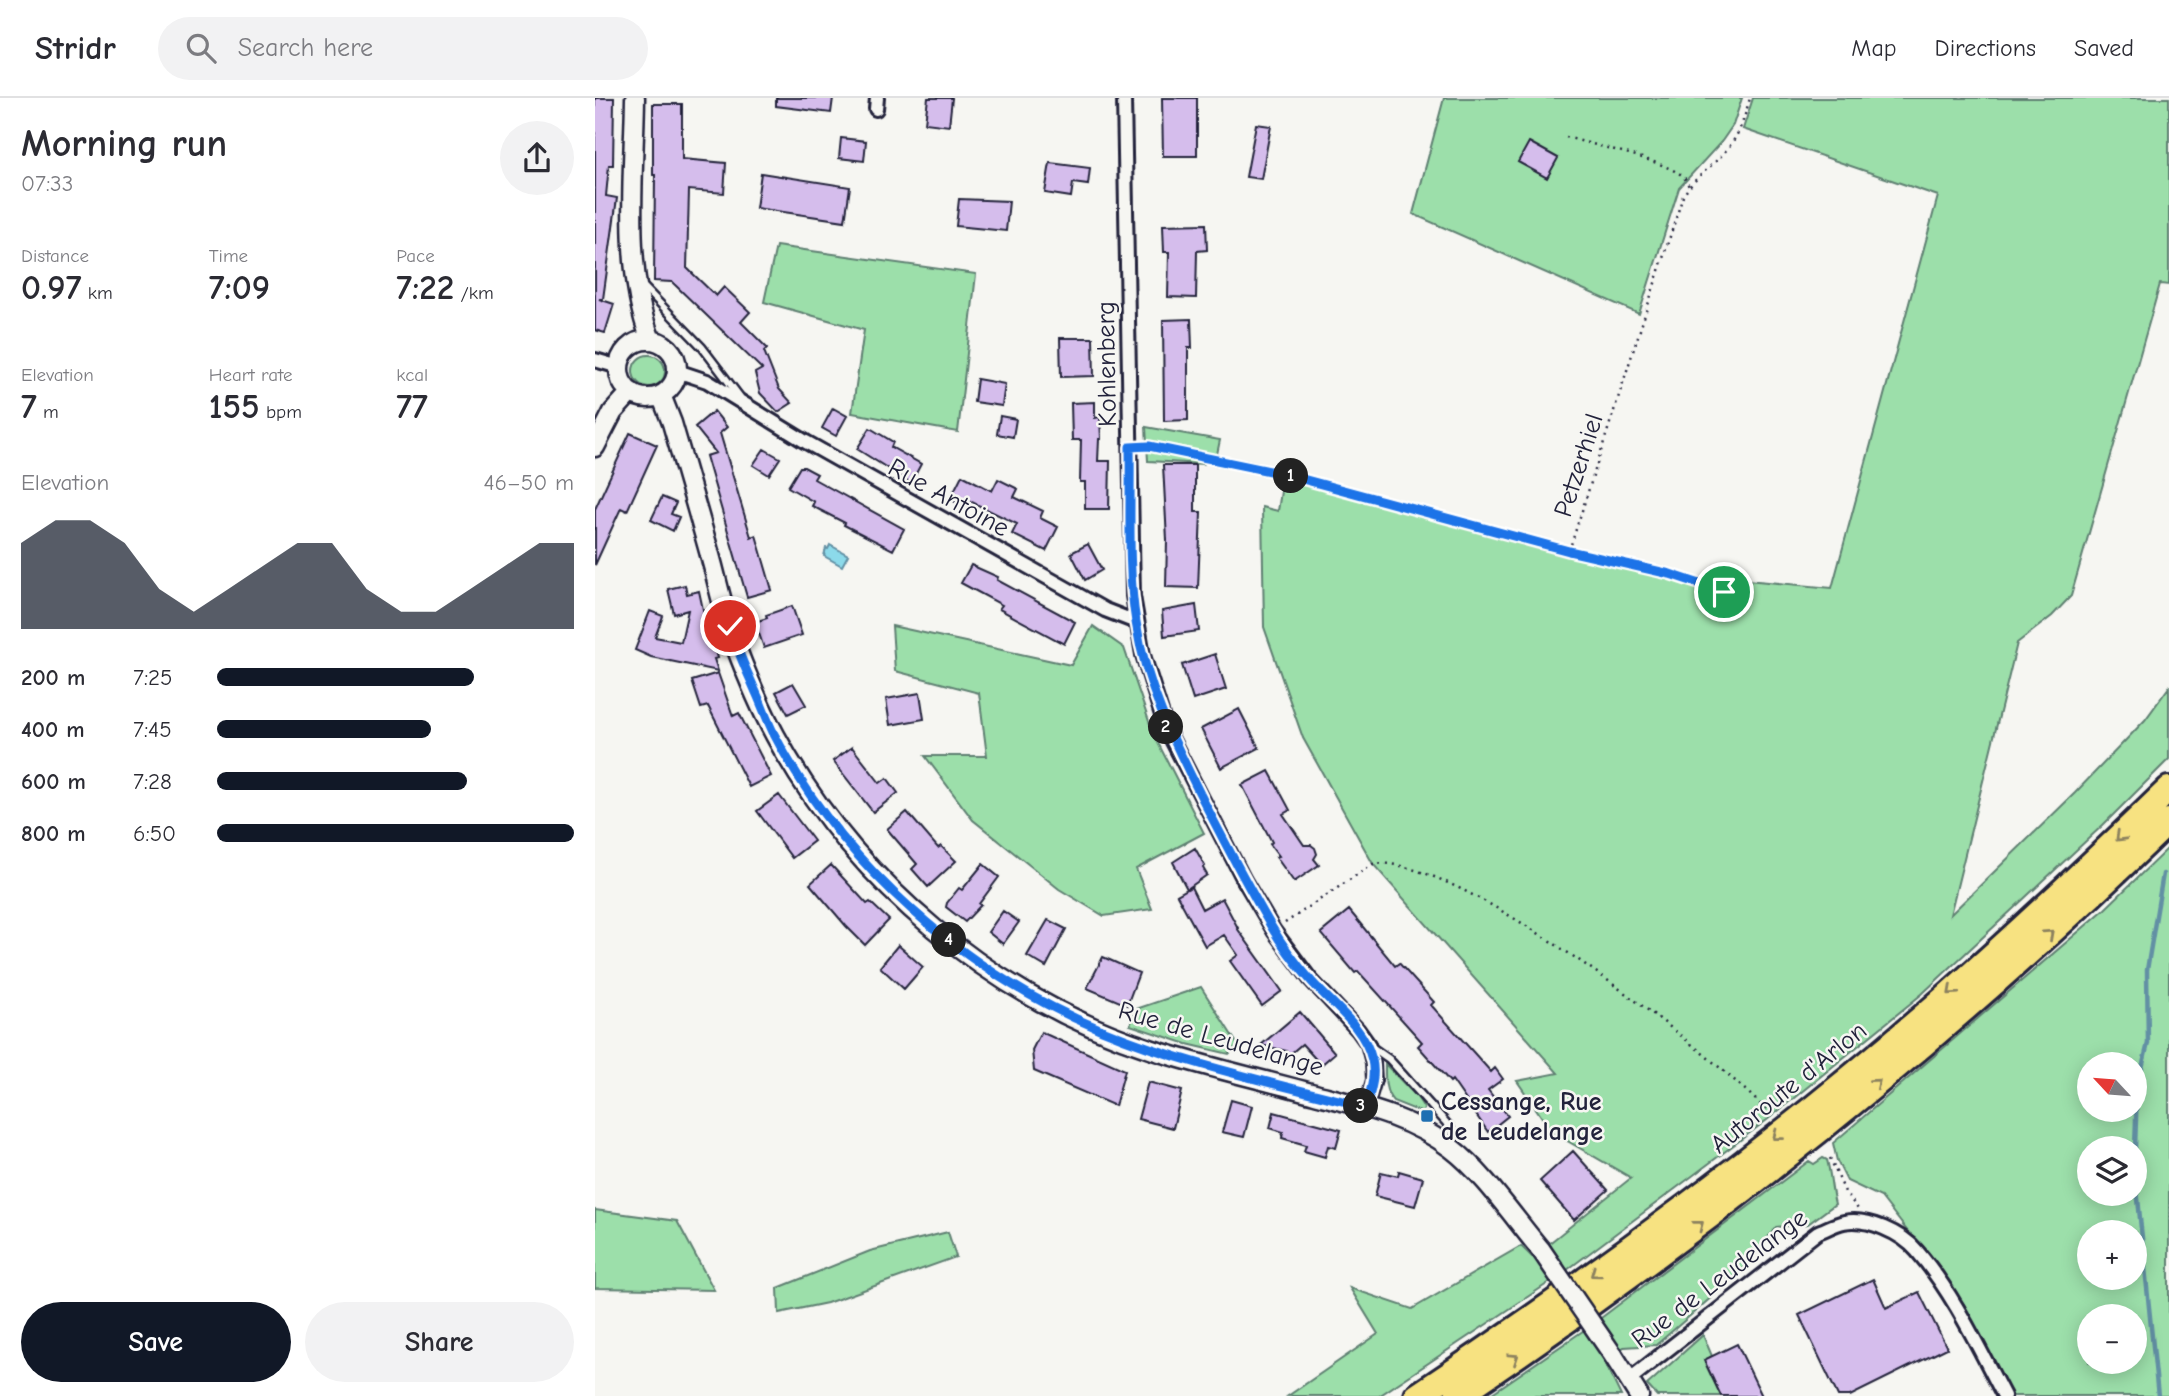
<!DOCTYPE html>
<meta charset="utf-8">
<style>
:root{--surface:#fff;--page:#f2f2f3;--text:#2b2b33;--muted:#7c7c81;--line:#e1e1e2;--accent:#111827}
body{margin:0;font-family:"Comic Neue",sans-serif;background:var(--page);color:var(--text);height:100vh;display:flex;flex-direction:column;font-size:26px;white-space:nowrap}
*{box-sizing:border-box;margin:0}
p{font-size:23px;color:var(--muted)}
.icon{flex:none;width:38px;height:38px;fill:none;stroke:currentColor;stroke-width:2;stroke-linecap:round;stroke-linejoin:round}
.map{position:relative;flex:1;overflow:hidden}
.side{display:flex;flex-direction:column;background:var(--surface);width:595px}
.side>*{flex:none}
.needle{width:46px;rotate:296deg}
.fabs{position:absolute;left:1482px;top:954px;display:grid;gap:14px}
.fabs a{display:grid;place-items:center;width:70px;height:70px;border-radius:50%;background:var(--surface);box-shadow:0 4px 18px #0003;font-size:35px}
.pin{position:absolute;display:grid;place-items:center;width:60px;height:60px;color:#fff;margin:-30px;border:4px solid #fff;border-radius:50%;box-shadow:0 2px 7px #0007}
.km{position:absolute;width:35px;height:35px;margin:-18px;border-radius:50%;background:#222;color:#fff;font-size:19px;line-height:35px;text-align:center}
.round{display:grid;place-items:center;flex:none;width:74px;height:74px;border-radius:37px;background:var(--page)}
.head{display:flex;align-items:center;justify-content:space-between;height:119px;padding:0 21px}
h1{font-size:38px;font-weight:700;line-height:52px}
.metrics{display:grid;grid-template-columns:repeat(3,1fr);gap:10px;height:119px;padding:7px 21px}
.metrics div{display:grid;align-content:center}
.metrics b{font-size:35px;font-weight:700}
.metrics small{font-size:19px;font-weight:400}
.metrics p{font-size:19px}
.chart{height:196px;padding:14px 21px}
.chart p{display:flex;justify-content:space-between}
.chart svg{width:100%;height:126px;margin-top:7px;fill:var(--accent);opacity:.7}
.button{display:flex;gap:14px;margin-top:auto;padding:14px 21px}
.button a{flex:1;height:80px;border-radius:42px;background:var(--accent);color:#fff;font-size:28px;font-weight:700;line-height:80px;text-align:center}
.button a+a{background:var(--page);color:var(--text)}
ul{padding:0 21px;list-style:none;font-size:23px}
li{display:grid;grid-template-columns:112px 84px 1fr;align-items:center;height:52px}
li i{height:18px;border-radius:9px;background:var(--accent)}
header{display:flex;align-items:center;gap:42px;box-sizing:border-box;height:98px;padding:0 35px;background:var(--surface);border-bottom:2px solid var(--line)}
header strong{font-size:33px}
nav{display:flex;gap:38px;margin-inline-start:auto;font-size:24px}
.search{width:490px;height:63px;background:var(--page);display:flex;align-items:center;gap:18px;box-sizing:border-box;padding:0 24px;border-radius:38px;color:var(--muted);font-size:26px}
main{display:flex;flex:1;min-height:0}
.map>svg:first-child{display:block}
.green{fill:#9cdfaa;stroke:#5f8072;stroke-width:2;fill-rule:evenodd}
.water{fill:#8cdaea;stroke:#6290a4;stroke-width:2}
.lines{fill:none;stroke-linecap:round;stroke-linejoin:round}
.stream{stroke:#6290a4;stroke-width:4.5}
.building{fill:#d5bdec;stroke:#22223b;stroke-width:2}
.lane-casing{stroke:#22223b;stroke-width:11}
.street-casing{stroke:#22223b;stroke-width:18}
.secondary-casing{stroke:#22223b;stroke-width:23}
.highway-casing{stroke:#22223b;stroke-width:30}
.path{stroke:#22223b;stroke-width:2.5;stroke-dasharray:2 5;stroke-linecap:butt}
.lane{stroke:#f6f6f2;stroke-width:6}
.street{stroke:#f6f6f2;stroke-width:12}
.secondary{stroke:#f6f6f2;stroke-width:18}
.highway{stroke:#f7e281;stroke-width:24}
.secondary-bridge-casing{stroke:#22223b;stroke-width:23;stroke-linecap:butt}
.secondary-bridge{stroke:#f6f6f2;stroke-width:18}
.oneway{stroke:#8c825e}
.route-casing{stroke:#fff;stroke-width:14}
.route{stroke:#1a73e8;stroke-width:9}
.poi-dot{fill:#1f6fb2;stroke:#f6f6f2;stroke-width:2.5}
.labels{text-anchor:middle;stroke-width:5;stroke-linejoin:round;paint-order:stroke}
.street-label{font-size:26px;fill:#22223b;stroke:#f6f6f2}
.poi-label{font-size:26px;font-weight:bold;fill:#22223b;stroke:#f6f6f2;text-anchor:start}
</style>
<header>
<strong>Stridr</strong>
<div class="search"><svg class="icon" aria-label="search" viewBox="0 0 24 24"><circle cx="10" cy="10" r="6"/><path d="M15 15l6 6"/></svg>Search here</div>
<nav><a>Map</a><a>Directions</a><a>Saved</a></nav>
</header>
<main>
<section class="side">
<div class="head"><div><h1>Morning run</h1><p>07:33</p></div><a class="round"><svg class="icon" aria-label="share" viewBox="0 0 24 24"><path d="M12 15V3M7 8l5-5 5 5M5 13v7h14v-7"/></svg></a></div>
<div class="metrics">
<div><p>Distance</p><b>0.97<small> km</small></b></div>
<div><p>Time</p><b>7:09</b></div>
<div><p>Pace</p><b>7:22<small> /km</small></b></div>
</div>
<div class="metrics">
<div><p>Elevation</p><b>7<small> m</small></b></div>
<div><p>Heart rate</p><b>155<small> bpm</small></b></div>
<div><p>kcal</p><b>77</b></div>
</div>
<div class="chart"><p><span>Elevation</span>46–50 m</p>
<svg viewBox="0 0 160 44" preserveAspectRatio="none"><path d="M0 44V14L10 6L20 6L30 14L40 30L50 38L60 30L70 22L80 14L90 14L100 30L110 38L120 38L130 30L140 22L150 14L160 14V44z"/></svg>
</div>
<ul>
<li><b>200 m</b>7:25<i style="width:72%"></i></li>
<li><b>400 m</b>7:45<i style="width:60%"></i></li>
<li><b>600 m</b>7:28<i style="width:70%"></i></li>
<li><b>800 m</b>6:50<i style="width:100%"></i></li>
</ul>
<div class="button"><a>Save</a><a>Share</a></div>
</section>
<div class="map">
<svg width="1574" height="1298" viewBox="0 0 1574 1298">
<rect width="100%" height="100%" fill="#f6f6f2"/>
<filter id="ink" filterUnits="userSpaceOnUse"><feTurbulence type="fractalNoise" baseFrequency=".0143" numOctaves="2"/><feDisplacementMap in="SourceGraphic" scale="14" xChannelSelector="R" yChannelSelector="G"/><feConvolveMatrix kernelMatrix="1 2 1 2 8 2 1 2 1" color-interpolation-filters="sRGB"/></filter>
<g filter="url(#ink)">
<path class="green" d="M849,0H1147L1138,27L1127,43L1084,90L1044,216L818,116Z
M1158,0H1574V187L1565,186L1476,498L1457,518L1422,545L1355,817L1480,695L1550,622L1574,589V661L1508,727L1327,896L1172,1022L964,1178L784,1298H693L783,1236L755,1190L817,1211L926,1148L937,1159L1036,1080L957,1034L922,983L963,975L778,766L708,640L669,529L667,409L683,413L688,380L966,456L997,461L998,458L1075,476L1128,494L1141,481L1237,490L1343,98L1148,31Z
M181,148L381,176L363,334L257,315L269,232L169,204Z
M38 273a16 16 0 1 1 32 0a16 16 0 1 1-32 0Z
M551,329L625,342L621,361L610,360L609,366L553,363Z
M297,528L476,567L498,528L529,550L558,635L609,735L541,771L557,811L509,818L464,791L378,722L330,658H392L384,595L300,573Z
M1574,749V1298H1416L1369,1206L1286,1099L1252,1083L1242,1063L1238,1045L1510,811ZM1494,966H1540V1012H1494ZM1494,1050H1540V1096H1494ZM1494,1134H1540V1180H1494ZM1494,1218H1540V1264H1494Z
M606,889L643,947L634,956L592,946L535,927L541,911Z
M790,966L822,999L829,1010L828,1015L798,1003C789,993 790,979 790,966Z
M1228,1060L1232,1062C1236,1077 1236,1091 1240,1106L1213,1126L1181,1129L1147,1173L1061,1247L1029,1249L1009,1263L1026,1298H893L998,1226L1214,1063L1219,1066Z
M0,1112L82,1123L119,1192L0,1190Z
M353,1134L361,1159L232,1205L184,1215L183,1190L275,1153Z
M1108,1237L1117,1258L1109,1263L1126,1298H1062L1052,1287Z"/>
<path class="water" d="M235,447L253,457L247,468L229,458L231,450L233,451Z"/>
<g class="lines">
<path class="stream" d="M1540,1050L1542,991L1553,945L1552,872L1568,776
M1540,1071L1563,1298"/>
</g>
<path class="building" d="M0,0H19L18,67H14L11,98L22,100L8,201H4L19,206L10,235L0,232Z
M181,0H238L236,15L181,8Z
M333,0H357L354,28L330,25Z
M567,0H602V58H568Z
M58,6H87V61L131,65L129,95L94,92L92,170L121,198L129,189L155,214L146,224L172,250L169,253L184,291L197,305L183,314L165,295L160,275L167,271L77,184L59,183L60,77H58Z
M661,26L676,28L666,81L651,79Z
M246,40L271,43L269,63L244,60Z
M934,44L963,60L952,80L923,64Z
M455,65L495,70L493,87L478,85L476,99L450,95Z
M166,75L255,89L250,123L161,110Z
M364,101L414,103L411,133L361,128Z
M611,126L612,152L602,153L601,200L573,199L574,154H569L568,127Z
M596,221L597,250H593V322L569,323L568,222Z
M465,240H498L499,278L466,279Z
M382,281L410,286L407,308L379,304Z
M500,304V320L505,319L506,341H504L503,363H515L514,411H490V384H485L486,342H477L476,305Z
M238,310L252,318L241,338L227,330Z
M119,313L132,329L125,335L156,439L161,437L177,492L152,499L111,358L121,355L100,329Z
M405,318L421,321L418,339L402,336Z
M275,330L298,344L296,349L326,366L316,385L262,351Z
M35,335L62,347L32,413L26,410L0,467V411Z
M169,351L185,360L174,377L158,367Z
M568,367H600V414H606L603,490L571,489L572,442Z
M205,369H209L222,376L219,381L309,431L298,452L249,427L250,425L217,408L219,404L193,389Z
M367,377L397,393L403,381L423,391L419,399L448,413L445,420L463,429L451,453L417,436L422,426L375,403L372,410L355,401Z
M67,399L81,405L76,416L84,419L78,433L56,422Z
M493,446L507,472L490,482L476,455Z
M376,467L403,479L402,482L480,524L469,546L404,511L407,507L366,485Z
M90,487L92,496L104,493L112,530L119,528L126,551L121,553L123,560L119,561L123,573L56,559L40,552L55,513L68,518L60,539L86,544L93,512L79,516L73,491Z
M601,507L604,533L569,538L567,513Z
M197,508L207,537L169,550L160,524L172,520L171,517Z
M620,556L631,591L598,602L587,567Z
M123,575L138,618L144,615L176,678L154,689L113,608L106,610L97,583Z
M198,585L211,607L193,616L181,594Z
M325,595L329,621L295,627L291,601Z
M644,611L664,650L626,670L606,631Z
M257,649L285,685L292,680L303,695L278,714L238,663Z
M674,673L695,712L688,716L709,747H716L720,750L722,756L719,761L724,767L699,784L681,759L684,758L675,746L677,744L647,687Z
M184,697L219,743L197,760L162,713Z
M312,714L343,750L346,748L361,763L333,789L317,771L322,766L292,731Z
M600,750L610,768L608,770L612,777L592,791L578,764Z
M388,766L404,779L384,806L386,807L370,824L351,809L352,805L364,790L367,792Z
M236,767L272,806L275,804L294,822L270,847L251,828L215,786Z
M596,789L607,811L627,800L643,830H642L687,893L667,908L635,863L643,857L629,837L610,848L582,797Z
M754,812L800,868L804,865L839,904L836,907L896,974L900,970L908,981L893,992L913,1018L893,1034L857,982L855,984L823,948L827,944L763,873L760,875L726,835Z
M408,813L424,824L408,846L393,834Z
M453,822L471,831L451,869L432,858Z
M303,847L328,869L309,891L285,869Z
M508,859L544,875L532,907L492,890Z
M705,914L740,955L726,967L707,946L694,957L691,953L666,947Z
M446,934L530,972L520,1008L439,973L437,952Z
M553,984L587,993L578,1030L543,1021Z
M636,1002L657,1008L649,1039L627,1034Z
M679,1014L746,1032L741,1050L733,1048L730,1059L709,1053L711,1047L687,1040L688,1034L675,1030Z
M978,1053L1013,1092L979,1122L945,1083Z
M804,1073L828,1080L820,1108L780,1098L786,1074L803,1078Z
M1278,1181L1291,1210L1324,1194L1352,1250L1255,1298H1243L1204,1217Z
M1142,1246L1167,1298H1126L1109,1262Z"/>
<g class="lines">
<g class="lane-casing">
<path id="lane" d="M46,186L107,249L145,299
M774,947L794,961L855,1029L859,1041L858,1049"/>
</g>
<g class="street-casing">
<path id="street" d="M529,0L538,498L548,557L571,630L649,782L679,833L715,881L763,932L773,946L778,965L779,982L771,1009
M281,11L282,0
M0,262L24,269
M82,273L112,283L211,344L510,512L541,524
M1035,1281L1223,1134C1231,1131 1240,1126 1249,1124C1272,1119 1307,1135 1322,1153C1359,1196 1383,1249 1409,1298"/>
</g>
<g class="secondary-casing">
<path id="secondary" d="M40,0C39,76 28,172 56,242
M24 271a29 29 0 1 1 58 0a29 29 0 1 1-58 0Z
M66,297L77,325C91,373 105,420 118,468C125,495 131,523 141,549C152,578 165,609 180,637C259,784 399,901 558,952C611,969 666,981 720,996C769,1009 815,1019 856,1050C889,1075 919,1120 946,1152
M0,349L18,314L36,294
M1018,1257L1044,1298"/>
</g>
<g class="highway-casing">
<path id="highway" d="M822,1298C1007,1175 1186,1043 1353,897C1429,830 1502,761 1574,691
M862,1298C1116,1128 1355,936 1574,723"/>
</g>
<path class="path" d="M971,39C1002,48 1060,60 1085,76C1091,80 1092,84 1094,89
M549,349L689,376L974,453L1075,476L1129,494
M974,453L1088,98C1100,78 1119,68 1133,50C1145,36 1150,17 1155,0
M690,825L778,766C859,754 1113,951 1172,1013
M1235,1060L1250,1094L1263,1111"/>
<use href="#lane" class="lane"/>
<use href="#street" class="street"/>
<use href="#secondary" class="secondary"/>
<use href="#highway" class="highway"/>
<g class="secondary-bridge-casing">
<path id="secondary-bridge" d="M946,1152L1018,1257"/>
</g>
<use href="#secondary-bridge" class="secondary-bridge"/>
</g>
<defs><path id="oneway-chevron" d="M-2-3.5L2.5 0L-2 3.5" fill="none" stroke-width="1.6" stroke-linecap="round" stroke-linejoin="round" transform="scale(1.75)"/></defs>
<g class="oneway">
<use href="#oneway-chevron" transform="translate(1525 739) rotate(136)"/>
<use href="#oneway-chevron" transform="translate(1454 836) rotate(-42)"/>
<use href="#oneway-chevron" transform="translate(1357 893) rotate(138)"/>
<use href="#oneway-chevron" transform="translate(1281 985) rotate(-40)"/>
<use href="#oneway-chevron" transform="translate(1182 1038) rotate(142)"/>
<use href="#oneway-chevron" transform="translate(1104 1127) rotate(-38)"/>
<use href="#oneway-chevron" transform="translate(1000 1175) rotate(144)"/>
<use href="#oneway-chevron" transform="translate(919 1260) rotate(-34)"/>
</g>
</g>
<g class="lines" filter="url(#ink)">
<g class="route-casing">
<path id="route" d="M135,528C141,551 151,571 160,592C167,607 172,622 179,636C246,766 372,877 507,932C591,967 683,986 771,1009C775,994 781,979 777,962C770,930 738,907 717,884C702,867 687,847 676,828C652,787 630,745 608,702C579,644 551,589 541,524C532,470 536,405 535,349L554,348L689,376L974,453L1075,476L1129,494"/>
</g>
<use href="#route" class="route"/>
</g>
<rect class="poi-dot" x="825" y="1011" width="14" height="14" rx="3.5"/>
<g class="labels">
<g class="street-label">
<text transform="translate(511 266) rotate(-91)" y="9">Kohlenberg</text>
<text transform="translate(983 367) rotate(-72)" y="9">Petzerhiel</text>
<text transform="translate(354 399) rotate(29)" y="9">Rue Antoine</text>
<text transform="translate(626 940) rotate(16)" y="9">Rue de Leudelange</text>
<text transform="translate(1193 989) rotate(-39)" y="9">Autoroute d'Arlon</text>
<text transform="translate(1124 1180) rotate(-37)" y="9">Rue de Leudelange</text>
</g>
<g class="poi-label">
<text x="846" y="1012">Cessange, Rue<tspan x="846" dy="30">de Leudelange</tspan></text>
</g>
</g>
</svg>
<div class="fabs">
<a><svg class="needle" viewBox="-14 -14 28 28"><path d="M0-13l5 13h-10z" fill="#e53935"/><path d="M0 13l5-13h-10z" fill="#7c7c81"/></svg></a>
<a><svg class="icon" aria-label="layers" viewBox="0 0 24 24"><path d="M12 4l9 5-9 5-9-5zM3 14l9 5 9-5"/></svg></a>
<a>+</a>
<a>−</a>
</div>
<div class="pin" style="left:1129px;top:494px;background:#1e9e55"><svg class="icon" aria-label="arrive" viewBox="0 0 24 24"><path d="M6 21V4h12l-3 4 3 4H6"/></svg></div>
<div class="pin" style="left:135px;top:528px;background:#d93025"><svg class="icon" aria-label="check" viewBox="0 0 24 24"><path d="M5 12l5 5 9-10"/></svg></div>
<b class="km" style="left:696px;top:378px">1</b>
<b class="km" style="left:571px;top:629px">2</b>
<b class="km" style="left:766px;top:1008px">3</b>
<b class="km" style="left:354px;top:842px">4</b>
</div>
</main>
